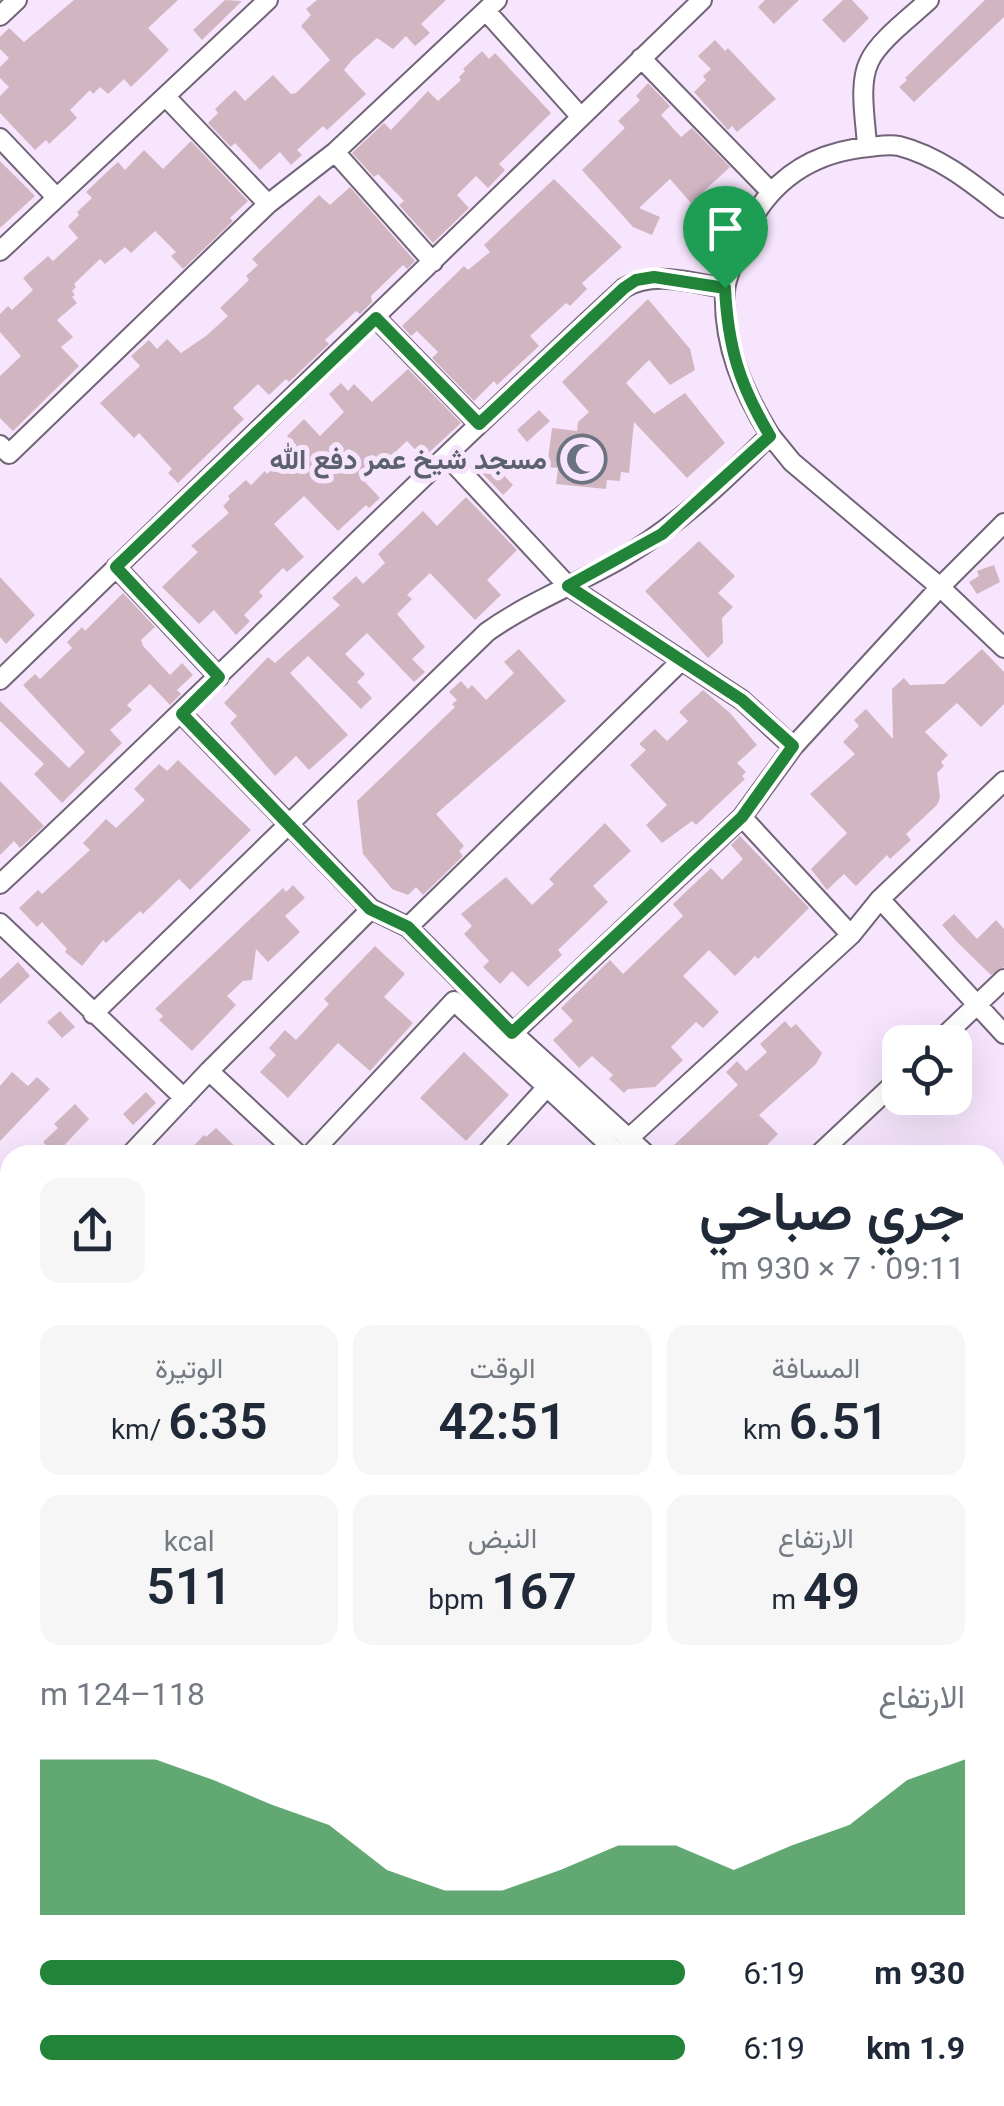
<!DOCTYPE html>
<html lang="ar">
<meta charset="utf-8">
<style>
:root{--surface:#fff;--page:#f6f6f7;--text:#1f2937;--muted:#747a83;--accent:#218438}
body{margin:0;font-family:Roboto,Vazirmatn,sans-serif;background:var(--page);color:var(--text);direction:rtl;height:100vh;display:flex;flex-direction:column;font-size:38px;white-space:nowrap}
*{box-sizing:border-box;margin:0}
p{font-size:32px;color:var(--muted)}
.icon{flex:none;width:55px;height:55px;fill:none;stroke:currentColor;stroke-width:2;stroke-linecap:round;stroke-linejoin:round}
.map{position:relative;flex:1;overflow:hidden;direction:ltr}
.sheet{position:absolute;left:0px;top:1145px;width:1005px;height:962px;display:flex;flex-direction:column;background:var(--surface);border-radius:30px 30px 0 0;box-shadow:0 10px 40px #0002;direction:rtl}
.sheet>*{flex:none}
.buttons{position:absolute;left:882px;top:1025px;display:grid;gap:20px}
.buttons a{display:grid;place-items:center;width:90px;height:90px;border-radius:20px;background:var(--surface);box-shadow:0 10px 40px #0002;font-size:50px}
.pin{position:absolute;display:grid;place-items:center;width:85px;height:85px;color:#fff;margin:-102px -42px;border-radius:50% 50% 50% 0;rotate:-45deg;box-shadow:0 0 10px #0007}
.pin .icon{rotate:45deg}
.round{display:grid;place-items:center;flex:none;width:105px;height:105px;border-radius:20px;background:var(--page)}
.summary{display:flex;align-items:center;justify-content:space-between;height:170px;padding:0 40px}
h1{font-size:55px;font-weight:600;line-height:75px}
.figures{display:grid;grid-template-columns:repeat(3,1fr);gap:15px;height:170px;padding:10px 40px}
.figures div{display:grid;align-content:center;border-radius:20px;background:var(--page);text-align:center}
.figures b{font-size:50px;font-weight:600}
.figures small{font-size:28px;font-weight:400}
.figures p{font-size:28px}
.chart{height:280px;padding:20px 40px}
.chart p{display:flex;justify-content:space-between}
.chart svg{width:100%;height:180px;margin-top:10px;fill:var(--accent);opacity:.7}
ul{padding:0 40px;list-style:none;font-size:32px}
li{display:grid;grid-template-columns:160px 120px 1fr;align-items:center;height:75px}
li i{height:25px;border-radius:12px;background:var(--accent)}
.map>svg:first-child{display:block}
.building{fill:#d1b6c2}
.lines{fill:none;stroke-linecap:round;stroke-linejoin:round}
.street-casing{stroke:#726478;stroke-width:22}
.secondary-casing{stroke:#726478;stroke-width:32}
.street{stroke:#fff;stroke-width:18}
.secondary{stroke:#fff;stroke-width:28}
.route-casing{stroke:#fff;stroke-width:20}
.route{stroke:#218438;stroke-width:12}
.labels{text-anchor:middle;stroke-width:10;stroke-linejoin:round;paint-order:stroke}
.worship-label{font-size:28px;font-weight:bold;fill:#5b616d;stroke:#f6e5fc;text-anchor:end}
</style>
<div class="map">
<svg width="1004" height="2106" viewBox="0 0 1004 2106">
<rect width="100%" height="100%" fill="#f6e5fc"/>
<path class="building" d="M74,0H178L148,28L169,50L131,87L124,79L108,94L100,87L93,94L90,90L70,110L77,118L49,144L46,140L35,150L0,113V96L9,87L0,78V67L9,58L0,49V37L9,28L24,42Z
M225,0L242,1L202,40L193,30Z
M317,0H446L421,24L430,33L415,46L406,36L393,49L377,38L352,60L344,70L366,94L327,130L323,126L297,150L302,155L291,165L280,152L260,170L235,143L231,147L208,123L218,113L215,109L235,90L245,101L273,75L291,94L296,93L330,60L301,26L311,15L306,9Z
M765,0H799L774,24L758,7Z
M843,0H852L869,18L844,43L822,20Z
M985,0H1004V17L914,102L899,87L907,80L905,78Z
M715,40L725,51L728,48L776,99L737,132L732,126L728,130L694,92L706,80L703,76L711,69L698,56Z
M482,51L489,59L495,53L551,113L499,164L505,170L488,188L476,176L457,195L469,208L433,243L399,205L404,201L378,174L374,177L352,153L384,123L391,130L428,91L438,101L461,80L459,77L465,71L463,69Z
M648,83L670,106L661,115L681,137L692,128L730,167L691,203L670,179L639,208L660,217L652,235L633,227L582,170L625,128L618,121L640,100L636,96Z
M191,141L248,201L230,218L233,221L183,269L171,256L176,252L155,231L131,253L125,247L105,264L100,259L74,284L76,287L72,291L75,295L72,297L77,303L57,320L73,337L61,347L79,366L13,431L0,418V376L21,356L0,332V314L8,306L12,310L33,290L23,278L48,256L53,261L78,238L68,226L79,215L77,212L92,198L86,192L107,172L118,162L125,170L144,150L163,169Z
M0,161L35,196L0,228Z
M554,179L622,247L582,283L587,289L570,306L566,303L530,336L539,346L497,385L494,381L474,401L432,358L438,352L417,331L411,336L402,326L464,266L468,270L490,252L484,245Z
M350,187L415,261L407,269L403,265L371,296L372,302L360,314L356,311L325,340L329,344L289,382L286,379L269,395L258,384L233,408L244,419L178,483L168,473L172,469L139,433L134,438L100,403L140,366L131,356L149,340L157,349L167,339L181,353L206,336L228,316L220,308L249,280L246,276L258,265L252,259L319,195L330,205Z
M648,299L690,349L695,370L670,385L649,360L626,383L654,414L685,393L725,443L687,478L634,422L629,473L621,472L620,481L607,480L606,489L556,484L558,468L547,467L552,428L577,431L578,422L589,412L562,382Z
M408,369L461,423L423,458L407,441L364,481L380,498L369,508L366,505L338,531L304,496L274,524L304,557L287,572L283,568L259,592L263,596L244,615L250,621L236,635L214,610L199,624L162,587L198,552L191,546L229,513L223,506L230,499L228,496L246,480L251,485L265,471L267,474L296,446L287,436L304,419L320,436L344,412L329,394L341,383L348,391L354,384L372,402Z
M539,410L550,421L527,442L517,430Z
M493,464L513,485L503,495L483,474Z
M466,497L517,550L487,580L501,595L475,620L430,573L407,595L412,599L397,614L425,647L412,659L425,672L414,682L367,633L345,654L365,674L357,682L372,698L361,709L308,656L290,673L348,735L309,770L296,756L275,776L230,723L237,716L224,703L268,657L275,663L340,605L332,598L356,576L363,584L385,563L378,554L423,511L437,526Z
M699,541L735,576L718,593L733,607L722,618L723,643L708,658L645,591Z
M994,565L1000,582L977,594L969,582L979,576L977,571Z
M0,577L35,615L6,644L0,637Z
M123,593L155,627L141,640L143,646L170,675L182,663L193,675L177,690L181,694L170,705L150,684L127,705L132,710L110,730L122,743L62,803L34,774L44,764L0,721V701L69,768L85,752L23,685L35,674L40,679L72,648L67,642L82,627L85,631Z
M519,649L566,701L436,814L464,846L459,851L463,856L423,895L416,887L408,895L392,889L363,854L357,801L455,707L452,704L457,700L449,692L461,681L468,689L472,685L486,700L514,673L504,662Z
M982,649L1004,672V704L981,727L957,703L925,732L948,755L941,762L944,766L937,773L940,798L937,805L906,834L911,840L890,859L887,855L856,886L844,874L827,890L811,869L847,833L810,794L855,754L843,742L859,726L854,720L866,709L893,739L892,689L904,678L910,685L944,684Z
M703,690L730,713L757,745L737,763L746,772L742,776L745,779L696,825L692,821L662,843L646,825L667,805L630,765L646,750L639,744L655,729L667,741L688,721L679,712Z
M178,760L251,830L190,890L179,879L143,914L140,911L106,943L103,940L82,966L65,952L67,949L42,922L37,927L19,908L38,890L42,894L90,850L83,843L106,819L116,828L145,800L134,789L159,764L167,771Z
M0,781L44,826L20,848L14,841L0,855Z
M605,823L631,851L593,886L608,902L558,950L562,955L528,987L512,971L500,984L483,967L489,961L464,934L472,926L461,914L506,877L532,905L554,884L549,879Z
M740,836L809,908L758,959L755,956L735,976L709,950L683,976L719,1012L703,1028L696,1022L671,1047L683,1060L655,1087L628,1089L624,1093L609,1079L613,1075L592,1056L579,1068L553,1040L573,1021L561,1008L610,960L623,974L683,916L673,904L711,868L722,880L743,859L731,845Z
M293,885L305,898L285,916L300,932L268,962L256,949L252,980L243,981L227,996L236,1005L192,1051L159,1020L163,1016L155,1009L283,888L286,892Z
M954,914L977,939L996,920L1004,929V967L991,975L958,943L942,925Z
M375,946L405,974L384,997L413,1023L370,1071L338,1043L288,1098L260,1072L276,1055L269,1048L285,1030L296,1040L329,1004L324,999Z
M18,962L30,976L0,1004V979Z
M60,1011L75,1027L62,1038L47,1022Z
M785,1021L791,1028L796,1024L822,1053L816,1064L759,1115L778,1134L759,1153L755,1148L749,1155H682L673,1146L738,1085L726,1072L737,1061L746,1071L767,1052L760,1044Z
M464,1052L509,1095L466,1141L420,1098Z
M12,1072L28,1086L37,1077L50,1089L0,1141V1086Z
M146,1092L156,1103L133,1125L123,1114Z
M75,1104L89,1119L55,1155L43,1142L58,1128L54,1124Z
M216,1128L244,1155H185L204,1135L206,1137Z"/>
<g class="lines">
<g class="street-casing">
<path id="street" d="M486,11L580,116
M0,16L17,0
M641,58L771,192
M166,97L268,204
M0,138L56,197
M867,147C866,122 858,85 869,62C878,41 912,16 929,0
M335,152L433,262
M0,251L268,0
M376,318L479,424
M0,445L9,454L268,204L335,152L497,0
M447,456L568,586L742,700L793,747
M1004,523L940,587L1004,648
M116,567L219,677
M0,680L702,0
M182,714L371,909L408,927L513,1033L647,1155
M742,817L851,935
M0,884C210,688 412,483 624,288C654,270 691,283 725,288
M880,899L1004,1034
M0,923L184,1098
M408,927L682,660
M93,1014L487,632C529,602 577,584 622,558C678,525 724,481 770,435C743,391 723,345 725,292C725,280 732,267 736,255C758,191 801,153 869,147C879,146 890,144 899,146C939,156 972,183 1004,208
M513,1033L742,817L793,747L940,587L792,462L770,435
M938,1042L1004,979
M209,1071L299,1155
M628,1139L851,935L880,899L1004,781
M130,1155L209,1071L371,909
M310,1155L454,1001L620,1155
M485,1155L547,1087
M818,1155L900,1078
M0,1294L10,1283
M0,1312L10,1320
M995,1479L1004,1486
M995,1510L1004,1519
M0,1643L10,1652
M0,1719L10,1709
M0,1792L10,1802
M995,1863L1004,1853
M0,1881L10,1871
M995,1994L1004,2001
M167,2098L176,2106
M655,2098L664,2106
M888,2098L897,2106
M14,2106L22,2098
M192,2106L200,2098
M318,2106L326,2098
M628,2106L636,2098
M776,2106L784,2098"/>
</g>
<g class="secondary-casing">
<path id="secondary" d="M995,1560L1004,1551
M476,2106L484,2098"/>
</g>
<use href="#street" class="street"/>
<use href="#secondary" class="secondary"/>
</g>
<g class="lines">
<g class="route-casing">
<path id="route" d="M654,277L725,288C728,347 739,384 770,436L662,534L568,586L742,700L793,746L742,817L512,1033L408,927L370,909L182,714L219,677L116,567L376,318L479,424L624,288L636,280Z"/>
</g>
<use href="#route" class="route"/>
</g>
<defs>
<g id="mosque-ring" transform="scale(2.5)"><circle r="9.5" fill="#f6e5fc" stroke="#6b7280" stroke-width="1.5"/><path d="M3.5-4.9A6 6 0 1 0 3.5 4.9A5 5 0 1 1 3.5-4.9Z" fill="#6b7280"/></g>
</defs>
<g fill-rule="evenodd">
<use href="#mosque-ring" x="582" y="459"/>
</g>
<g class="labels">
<g class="worship-label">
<text x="547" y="469">مسجد شيخ عمر دفع الله</text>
</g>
</g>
</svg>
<div class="buttons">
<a><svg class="icon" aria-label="locate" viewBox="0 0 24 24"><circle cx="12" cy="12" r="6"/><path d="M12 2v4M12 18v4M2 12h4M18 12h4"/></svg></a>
</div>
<div class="pin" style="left:725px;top:288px;background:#1e9e55"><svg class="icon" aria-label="arrive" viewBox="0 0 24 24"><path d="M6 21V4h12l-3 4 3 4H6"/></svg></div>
<section class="sheet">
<div class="summary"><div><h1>جري صباحي</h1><p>09:11 · 7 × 930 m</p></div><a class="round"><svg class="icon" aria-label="share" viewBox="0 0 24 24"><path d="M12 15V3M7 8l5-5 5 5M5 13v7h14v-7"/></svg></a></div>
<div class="figures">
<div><p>المسافة</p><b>6.51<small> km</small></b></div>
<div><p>الوقت</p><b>42:51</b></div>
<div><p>الوتيرة</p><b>6:35<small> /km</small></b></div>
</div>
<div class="figures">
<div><p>الارتفاع</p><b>49<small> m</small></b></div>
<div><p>النبض</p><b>167<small> bpm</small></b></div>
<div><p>kcal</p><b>511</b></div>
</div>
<div class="chart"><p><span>الارتفاع</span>118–124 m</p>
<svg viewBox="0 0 160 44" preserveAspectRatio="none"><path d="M0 44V6L10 6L20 6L30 11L40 17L50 22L60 33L70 38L80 38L90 33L100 27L110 27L120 33L130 27L140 22L150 11L160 6V44z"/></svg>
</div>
<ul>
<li><b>930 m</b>6:19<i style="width:100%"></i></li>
<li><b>1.9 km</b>6:19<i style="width:100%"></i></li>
</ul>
</section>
</div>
